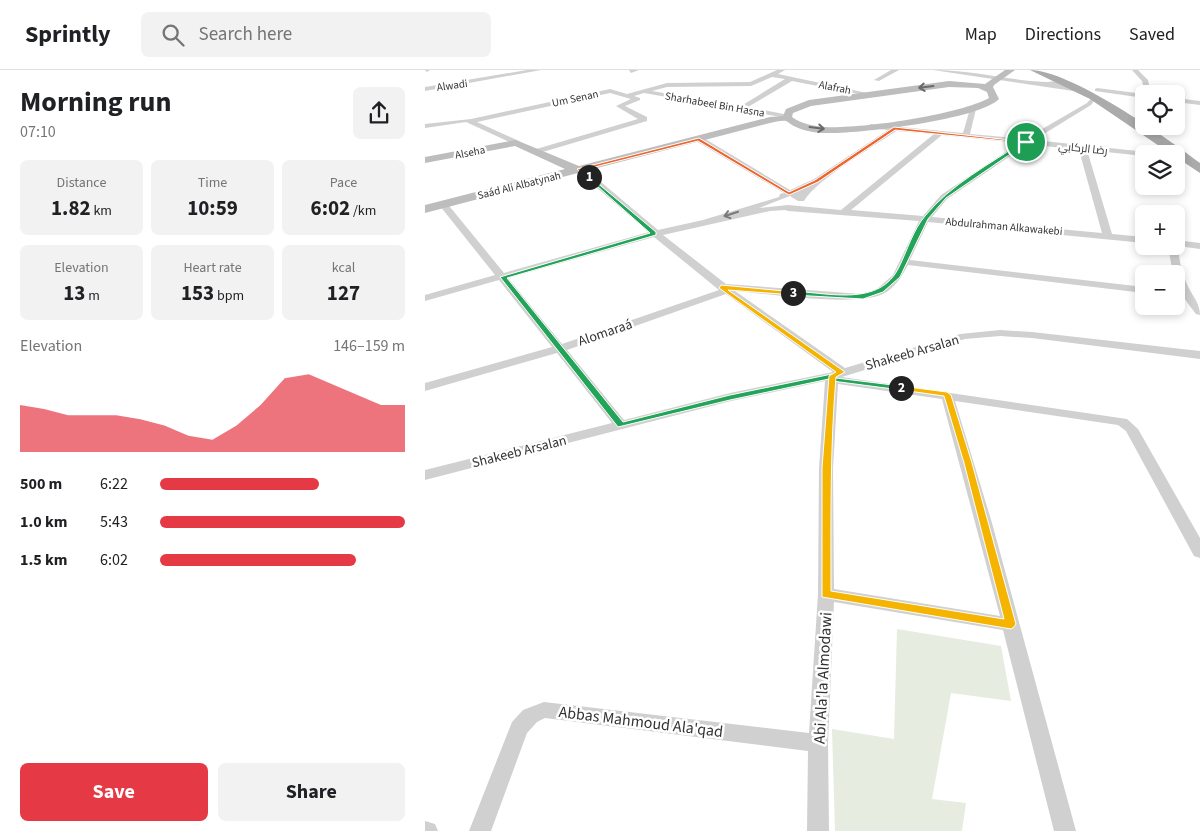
<!DOCTYPE html>
<meta charset="utf-8">
<style>
:root{--surface:#fff;--page:#f2f2f2;--text:#202124;--muted:#757577;--line:#e0e0e0;--accent:#e63946}
body{margin:0;font-family:"Source Sans 3",Cairo,sans-serif;background:var(--page);color:var(--text);height:100vh;display:flex;flex-direction:column;font-size:19px;white-space:nowrap}
*{box-sizing:border-box;margin:0}
p{font-size:16px;color:var(--muted)}
.icon{flex:none;width:28px;height:28px;fill:none;stroke:currentColor;stroke-width:2;stroke-linecap:round;stroke-linejoin:round}
.map{position:relative;flex:1;overflow:hidden}
.sheet{display:flex;flex-direction:column;background:var(--surface);width:425px}
.sheet>*{flex:none}
.controls{position:absolute;left:710px;top:15px;display:grid;gap:10px}
.controls a{display:grid;place-items:center;width:50px;height:50px;border-radius:8px;background:var(--surface);box-shadow:0 2px 8px #0003;font-size:25px}
.pin{position:absolute;display:grid;place-items:center;width:42px;height:42px;color:#fff;margin:-21px;border:2px solid #fff;border-radius:50%;box-shadow:0 1px 5px #0007}
.km{position:absolute;width:25px;height:25px;margin:-12px;border-radius:50%;background:#222;color:#fff;font-size:14px;line-height:25px;text-align:center}
.round{display:grid;place-items:center;flex:none;width:52px;height:52px;border-radius:8px;background:var(--page)}
.overview{display:flex;align-items:center;justify-content:space-between;height:85px;padding:0 20px}
h1{font-size:28px;font-weight:700;line-height:38px}
.figures{display:grid;grid-template-columns:repeat(3,1fr);gap:8px;height:85px;padding:5px 20px}
.figures div{display:grid;align-content:center;border-radius:8px;background:var(--page);text-align:center}
.figures b{font-size:21px;font-weight:700}
.figures small{font-size:14px;font-weight:400}
.figures p{font-size:14px}
.chart{height:140px;padding:10px 20px}
.chart p{display:flex;justify-content:space-between}
.chart svg{width:100%;height:90px;margin-top:5px;fill:var(--accent);opacity:.7}
.primary-button{display:flex;gap:10px;margin-top:auto;padding:10px 20px}
.primary-button a{flex:1;height:58px;border-radius:8px;background:var(--accent);color:#fff;font-size:20px;font-weight:700;line-height:58px;text-align:center}
.primary-button a+a{background:var(--page);color:var(--text)}
ul{padding:0 20px;list-style:none;font-size:16px}
li{display:grid;grid-template-columns:80px 60px 1fr;align-items:center;height:38px}
li i{height:12px;border-radius:6px;background:var(--accent)}
header{display:flex;align-items:center;gap:30px;box-sizing:border-box;height:70px;padding:0 25px;background:var(--surface);border-bottom:1px solid var(--line)}
header strong{font-size:24px}
nav{display:flex;gap:28px;margin-inline-start:auto;font-size:18px}
.search{width:350px;height:45px;background:var(--page);display:flex;align-items:center;gap:12px;box-sizing:border-box;padding:0 18px;border-radius:8px;color:var(--muted);font-size:19px}
main{display:flex;flex:1;min-height:0}
.map>svg:first-child{display:block}
.green{fill:#e6ecdf}
.lines{fill:none;stroke-linecap:round;stroke-linejoin:round}
.minor{fill:#d0d0d0;fill-rule:evenodd}
.secondary{fill:#bdbdbd;fill-rule:evenodd}
.primary{fill:#ababab;fill-rule:evenodd}
.oneway{stroke:#6a6a6a}
.oneway2{stroke:#7a7a7a}
.split-1{fill:#f0652b;stroke:#fff}
.split-2{fill:#22a559;stroke:#fff}
.split-3{fill:#f5b400;stroke:#fff}
.split-4{fill:#22a559;stroke:#fff}
.labels{text-anchor:middle;stroke-width:5;stroke-linejoin:round;paint-order:stroke}
.far-street-label{font-size:11px;fill:#333;stroke:#fff}
.street-label{font-size:14px;fill:#333;stroke:#fff}
.near-street-label{font-size:16px;fill:#333;stroke:#fff}
</style>
<header>
<strong>Sprintly</strong>
<div class="search"><svg class="icon" aria-label="search" viewBox="0 0 24 24"><circle cx="10" cy="10" r="6"/><path d="M15 15l6 6"/></svg>Search here</div>
<nav><a>Map</a><a>Directions</a><a>Saved</a></nav>
</header>
<main>
<section class="sheet">
<div class="overview"><div><h1>Morning run</h1><p>07:10</p></div><a class="round"><svg class="icon" aria-label="share" viewBox="0 0 24 24"><path d="M12 15V3M7 8l5-5 5 5M5 13v7h14v-7"/></svg></a></div>
<div class="figures">
<div><p>Distance</p><b>1.82<small> km</small></b></div>
<div><p>Time</p><b>10:59</b></div>
<div><p>Pace</p><b>6:02<small> /km</small></b></div>
</div>
<div class="figures">
<div><p>Elevation</p><b>13<small> m</small></b></div>
<div><p>Heart rate</p><b>153<small> bpm</small></b></div>
<div><p>kcal</p><b>127</b></div>
</div>
<div class="chart"><p><span>Elevation</span>146–159 m</p>
<svg viewBox="0 0 160 44" preserveAspectRatio="none"><path d="M0 44V21L10 23L20 26L30 26L40 26L50 28L60 31L70 36L80 38L90 31L100 21L110 8L120 6L130 11L140 16L150 21L160 21V44z"/></svg>
</div>
<ul>
<li><b>500 m</b>6:22<i style="width:65%"></i></li>
<li><b>1.0 km</b>5:43<i style="width:100%"></i></li>
<li><b>1.5 km</b>6:02<i style="width:80%"></i></li>
</ul>
<div class="primary-button"><a>Save</a><a>Share</a></div>
</section>
<div class="map">
<svg width="775" height="761" viewBox="0 0 775 761">
<rect width="100%" height="100%" fill="#fff"/>
<path class="green" d="M472,559L576,576L586,631L526,623L507,729L541,733L537,761H410L407,659L469,669Z"/>
<g class="lines">
<path class="minor" d="M0,0H5L2,2Z
M102,0H116L0,21V17Z
M204,0H214L206,3Z
M352,0H360L353,4L447,24L444,26L367,11L323,37L364,45L366,46L362,48L219,23L209,26L215,28V30L200,36L222,47V51L111,84H108V80L213,49L191,36L206,29L185,23L52,52L94,71L95,73L91,75L41,52L0,58V54L46,49L185,19L202,24L242,13L325,12ZM347,7L360,9L316,36L227,21L242,17L326,16Z
M466,0H474L454,11L449,10Z
M508,0C546,0 582,10 620,12C627,12 636,9 642,13L637,15L658,20L655,22Z
M707,0H713L723,10L726,24H720L717,11Z
M672,18L719,24V28L670,21V19Z
M669,25L672,27L666,35L609,70L722,82L723,84H719V86L662,80L687,164L719,167V173L503,152L485,190L719,217V223L483,195C477,206 470,218 458,224C429,237 345,224 310,221L420,298L535,264L575,260L607,262L775,281V289L607,268L575,266L540,269L417,307L702,349L713,359L775,468V488L769,486L701,361L693,355L530,331L567,453L651,761H629L578,560L409,532L403,673L404,761H382L383,681L120,648L112,652L102,663L66,761H44L87,652L98,640L119,632L384,663L393,524L394,398L400,311L306,331L0,410V400L187,353L132,283L0,321V313L127,277L74,210L0,231V225L70,205L15,136V132H21L79,203L224,162L152,101V97H158L233,160L278,150L354,127L355,124L359,123L271,71V67H277L365,120L389,109L463,60L445,58V54L468,56L473,54L476,57L538,63L545,39L548,37L551,39L545,64L600,69L662,33ZM471,61L509,64L416,140L363,135L334,138L365,126L373,131H379C392,109 448,77 471,61ZM517,65L594,73L516,125L498,146L426,140ZM603,74L654,80L677,163L507,147L522,129ZM360,140L363,141L494,151L468,205L452,219L437,224L301,214L238,165L345,141ZM229,167L294,220L137,274L83,208ZM301,224L408,302L305,323L199,350L142,280ZM413,314L517,329L575,546L409,519L408,398Z
M751,28L775,31V35L751,32Z
M751,170L775,173V179L753,176C754,188 756,201 761,212C766,225 775,232 775,245L771,244C762,232 751,220 751,204H748L743,176H751Z
M0,751L10,754L13,761H0Z"/>
<path class="secondary" d="M580,0H590L569,15L568,17L574,29C553,50 432,64 401,63C391,63 380,61 371,57C367,56 364,52 361,51C357,50 350,52 345,53L0,143V135L140,99L90,76L0,93V87L91,70L154,96L345,47L358,46L361,39L384,30L524,11L560,14ZM524,17L553,18L562,22L564,28C533,45 436,59 400,57C388,56 377,54 367,47L368,43L386,36Z"/>
<path class="primary" d="M605,0C645,0 741,67 775,93V103L751,87V84H746L665,29Z"/>
</g>
<defs><path id="oneway-shaft" d="M-6 0H5M1.5-3L5.5 0L1.5 3" fill="none" stroke-width="1.6" stroke-linecap="round" stroke-linejoin="round" transform="scale(1.25)"/></defs>
<g class="oneway">
<use href="#oneway-shaft" transform="translate(501 17) rotate(173)"/>
<use href="#oneway-shaft" transform="translate(392 58) rotate(7)"/>
</g>
<use class="oneway2" href="#oneway-shaft" transform="translate(306 144) rotate(162)"/>
<path class="split-1" d="M469,57L603,72L601,73L470,60L393,112L364,125L273,71L158,100L167,107L164,109L152,99L274,68L364,122L390,110Z"/>
<path class="split-2" d="M164,106L231,162V165L82,208L198,352L305,325L407,304L411,308L476,316L480,318L476,320L407,311L404,309L305,330L193,357L75,207L225,163L163,108Z"/>
<path class="split-3" d="M296,215L370,222V224L368,225L303,220L420,302L411,307C405,378 406,449 406,521L579,549L539,393L519,326L476,320L472,318L476,316L522,322L526,325L547,393L591,554L589,557L586,559L397,527V398L404,306L411,302L294,218Z"/>
<path class="split-4" d="M599,71L603,72L521,128L503,149L475,207L458,222L438,229L368,225L365,223L368,221C404,223 455,237 474,197C482,181 488,160 500,146C526,114 565,94 599,71Z"/>
<g class="labels">
<g class="far-street-label">
<text transform="translate(27 15) rotate(-8)" y="4">Alwadi</text>
<text transform="translate(410 17) rotate(11)" y="4">Alafrah</text>
<text transform="translate(150 28) rotate(-12)" y="4">Um Senan</text>
<text transform="translate(290 34) rotate(10)" y="4">Sharhabeel Bin Hasna</text>
<text transform="translate(658 78) rotate(6)" y="4">رضا الركابي</text>
<text transform="translate(45 82) rotate(-11)" y="4">Alseha</text>
<text transform="translate(94 115) rotate(-14)" y="4">Saád Ali Albatynah</text>
<text transform="translate(579 156) rotate(5)" y="4">Abdulrahman Alkawakebi</text>
</g>
<g class="street-label">
<text transform="translate(180 262) rotate(-19)" y="5">Alomaraá</text>
<text transform="translate(487 282) rotate(-16)" y="5">Shakeeb Arsalan</text>
<text transform="translate(94 381) rotate(-14)" y="5">Shakeeb Arsalan</text>
</g>
<g class="near-street-label">
<text transform="translate(397 608) rotate(-87)" y="6">Abi Ala'la Almodawi</text>
<text transform="translate(216 651) rotate(7)" y="6">Abbas Mahmoud Ala'qad</text>
</g>
</g>
</svg>
<div class="controls">
<a><svg class="icon" aria-label="locate" viewBox="0 0 24 24"><circle cx="12" cy="12" r="6"/><path d="M12 2v4M12 18v4M2 12h4M18 12h4"/></svg></a>
<a><svg class="icon" aria-label="layers" viewBox="0 0 24 24"><path d="M12 4l9 5-9 5-9-5zM3 14l9 5 9-5"/></svg></a>
<a>+</a>
<a>−</a>
</div>
<div class="pin" style="left:601px;top:72px;background:#1e9e55"><svg class="icon" aria-label="arrive" viewBox="0 0 24 24"><path d="M6 21V4h12l-3 4 3 4H6"/></svg></div>
<b class="km" style="left:164px;top:107px">1</b>
<b class="km" style="left:476px;top:318px">2</b>
<b class="km" style="left:368px;top:223px">3</b>
</div>
</main>
